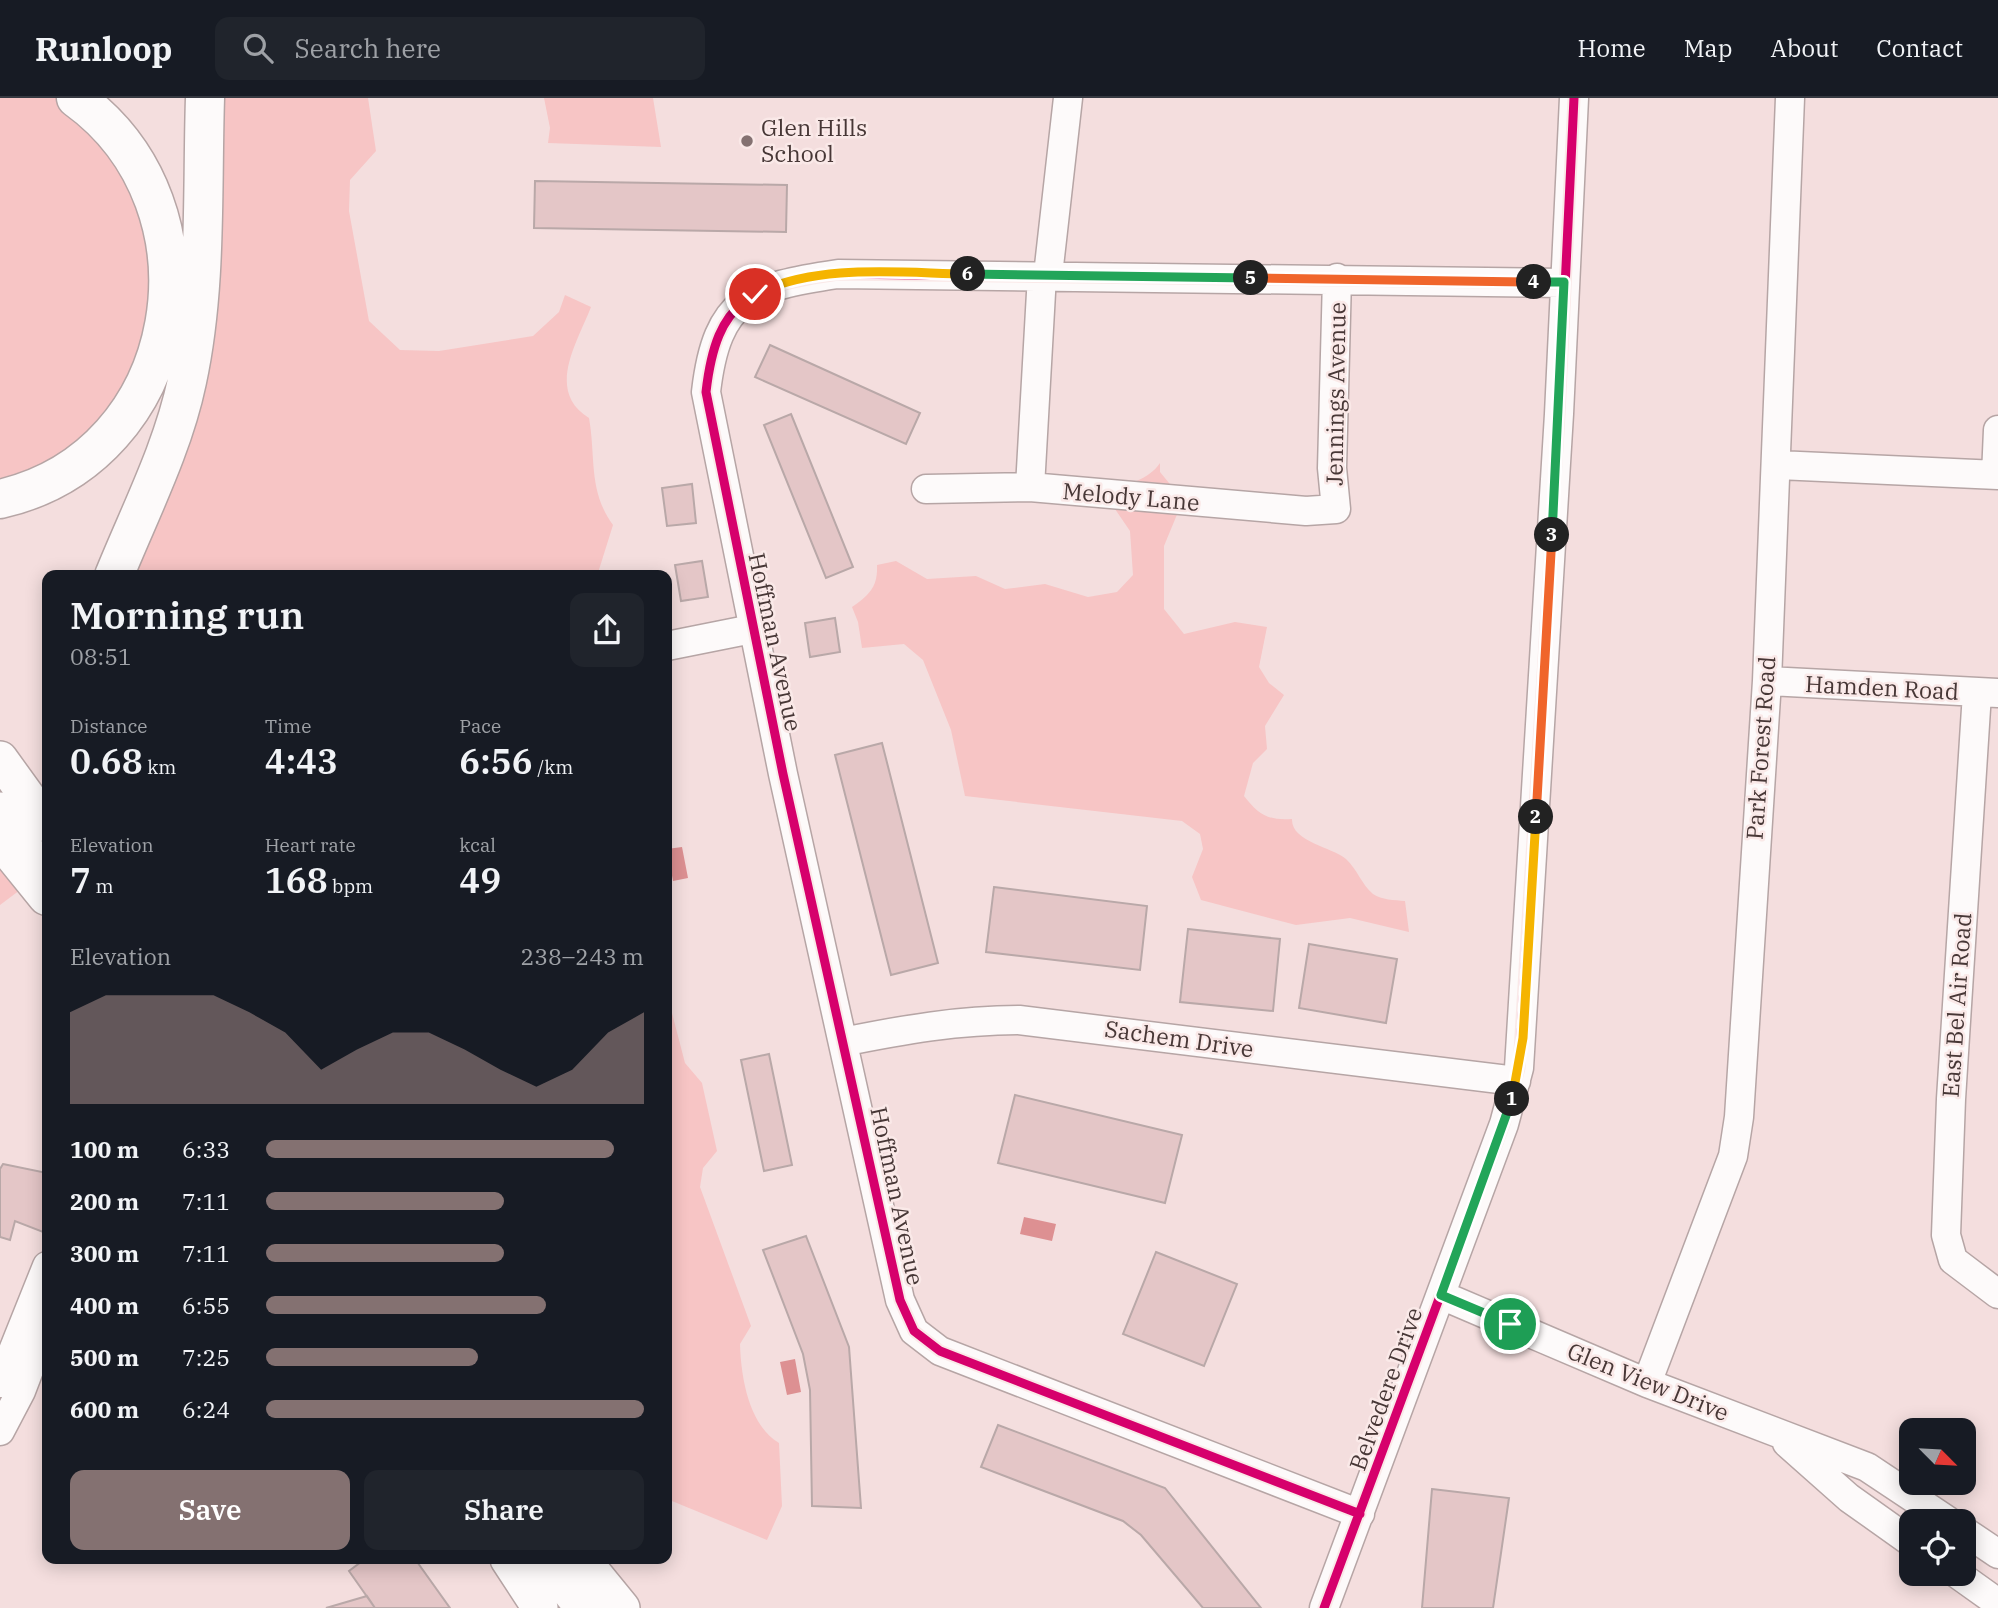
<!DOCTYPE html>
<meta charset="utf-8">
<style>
:root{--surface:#171b24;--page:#20242c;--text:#f1f3f6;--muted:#9ea1a6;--line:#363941;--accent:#847171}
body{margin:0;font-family:"IBM Plex Serif",serif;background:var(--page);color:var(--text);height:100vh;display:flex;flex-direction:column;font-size:26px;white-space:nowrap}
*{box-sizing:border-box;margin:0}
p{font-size:23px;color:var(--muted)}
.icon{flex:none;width:38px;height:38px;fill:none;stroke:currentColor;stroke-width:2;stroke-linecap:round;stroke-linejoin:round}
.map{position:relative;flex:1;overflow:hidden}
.details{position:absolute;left:42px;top:472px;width:630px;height:994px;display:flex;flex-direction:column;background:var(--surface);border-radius:14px;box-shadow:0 4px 18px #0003}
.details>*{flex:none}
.needle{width:46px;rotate:114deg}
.fabs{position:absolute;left:1899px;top:1320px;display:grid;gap:14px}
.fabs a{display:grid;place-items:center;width:77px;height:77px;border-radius:14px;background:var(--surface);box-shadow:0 4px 18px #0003;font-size:35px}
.pin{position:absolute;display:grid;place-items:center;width:60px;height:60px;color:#fff;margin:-30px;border:4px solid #fff;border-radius:50%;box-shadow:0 2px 7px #0007}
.km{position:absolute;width:35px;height:35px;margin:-18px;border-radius:50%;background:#222;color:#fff;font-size:19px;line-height:35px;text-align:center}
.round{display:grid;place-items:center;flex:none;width:74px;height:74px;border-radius:14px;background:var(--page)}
.headline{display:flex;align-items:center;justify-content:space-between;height:119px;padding:0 28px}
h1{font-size:38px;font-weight:600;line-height:52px}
.figures{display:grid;grid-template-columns:repeat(3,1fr);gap:10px;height:119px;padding:7px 28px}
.figures div{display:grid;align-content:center}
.figures b{font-size:35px;font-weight:600}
.figures small{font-size:19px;font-weight:400}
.figures p{font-size:19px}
.chart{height:196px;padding:14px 28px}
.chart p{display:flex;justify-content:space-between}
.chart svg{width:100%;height:126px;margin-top:7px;fill:var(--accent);opacity:.7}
.button{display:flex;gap:14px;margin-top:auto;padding:14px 28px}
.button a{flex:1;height:80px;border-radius:14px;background:var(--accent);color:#fff;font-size:28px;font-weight:600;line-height:80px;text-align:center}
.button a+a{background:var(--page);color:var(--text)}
ul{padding:0 28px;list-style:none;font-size:23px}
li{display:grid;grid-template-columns:112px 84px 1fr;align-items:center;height:52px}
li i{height:18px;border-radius:9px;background:var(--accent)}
header{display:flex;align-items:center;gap:42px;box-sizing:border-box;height:98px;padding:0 35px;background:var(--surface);border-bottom:2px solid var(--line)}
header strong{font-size:33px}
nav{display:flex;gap:38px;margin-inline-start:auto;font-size:24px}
.search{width:490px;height:63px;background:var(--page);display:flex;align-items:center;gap:18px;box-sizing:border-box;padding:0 24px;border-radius:14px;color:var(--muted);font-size:26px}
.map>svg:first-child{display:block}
.green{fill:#f7c5c5}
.water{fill:#dd9092}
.building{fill:#e4c6c7;stroke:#b9a8a8;stroke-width:2}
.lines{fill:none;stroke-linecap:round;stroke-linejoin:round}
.minor-casing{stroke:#b6a5a5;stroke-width:31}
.major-casing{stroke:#b6a5a5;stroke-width:38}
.highway-casing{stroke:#b6a5a5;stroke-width:41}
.minor{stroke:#fdfafa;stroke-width:28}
.major{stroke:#fdfafa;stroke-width:35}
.highway{stroke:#fdfafa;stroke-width:38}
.cycleway-casing{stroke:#fae9e8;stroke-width:13}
.cycleway{stroke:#d6006c;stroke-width:9}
.split-1-casing{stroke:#fff;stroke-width:14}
.split-2-casing{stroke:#fff;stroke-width:14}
.split-3-casing{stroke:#fff;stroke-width:14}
.split-4-casing{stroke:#fff;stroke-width:14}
.split-5-casing{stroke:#fff;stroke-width:14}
.split-6-casing{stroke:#fff;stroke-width:14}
.split-7-casing{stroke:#fff;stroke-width:14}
.split-1{stroke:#22a559;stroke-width:9}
.split-2{stroke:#f5b400;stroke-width:9}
.split-3{stroke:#f0652b;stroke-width:9}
.split-4{stroke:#22a559;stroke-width:9}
.split-5{stroke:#f0652b;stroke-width:9}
.split-6{stroke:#22a559;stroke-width:9}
.split-7{stroke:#f5b400;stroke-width:9}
.poi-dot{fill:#847171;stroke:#fae9e8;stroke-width:2.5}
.labels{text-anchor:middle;stroke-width:5;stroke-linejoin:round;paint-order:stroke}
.poi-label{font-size:23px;fill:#473736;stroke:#fae9e8;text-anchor:start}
.street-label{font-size:23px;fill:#473736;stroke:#fae9e8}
</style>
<header>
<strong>Runloop</strong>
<div class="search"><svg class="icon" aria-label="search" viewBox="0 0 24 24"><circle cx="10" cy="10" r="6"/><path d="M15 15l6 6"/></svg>Search here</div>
<nav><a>Home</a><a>Map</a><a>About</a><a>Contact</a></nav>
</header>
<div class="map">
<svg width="1998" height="1510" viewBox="0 0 1998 1510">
<rect width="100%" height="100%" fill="#f4dede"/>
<path class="green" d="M0,0H70L105,28L165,181L117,325L0,399Z
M221,0H368L376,53L350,82L349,113L369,223L400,252L439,253L533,238L559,214L565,197L591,209C576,247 546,293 589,320C596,359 588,393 613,427L597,478H130L181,357Z
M544,0H653L661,49L548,45L550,30Z
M1160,365V374L1183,402L1164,448V511L1184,536L1235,524L1267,529L1259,569L1269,585L1284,597L1265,628L1267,651L1253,665L1244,698C1258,716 1268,723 1292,721C1291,744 1332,749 1346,761C1357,771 1362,787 1373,796C1382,802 1394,802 1405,803L1409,834L1350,820L1296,827L1201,802L1192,779L1203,751L1200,736L1182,723L965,698L951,632L923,562L904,546L862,550L858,524L852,509C869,497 878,489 877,467L896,463L927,481L976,478L1005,491L1045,486L1088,499L1117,494L1133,477L1130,433L1102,392C1123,388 1148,383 1160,365Z
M0,762L20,792L0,807Z
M667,828L671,830L672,915L685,965L702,985L717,1053L703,1070L700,1089L751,1228L740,1246C741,1280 749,1327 779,1345L782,1408L767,1442L667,1401Z"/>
<path class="water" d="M682,749L688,780L673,783L667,751Z
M1024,1119L1056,1126L1052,1143L1020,1136Z
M795,1261L801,1294L787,1297L780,1264Z"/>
<path class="building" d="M535,83L787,87L786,134L534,130Z
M770,247L920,315L906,346L755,279Z
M791,316L853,469L826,480L764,327Z
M692,386L696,425L667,428L662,390Z
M702,463L708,499L681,503L675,467Z
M835,520L840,554L810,559L805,525Z
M882,645L938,865L891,877L835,657Z
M994,789L1147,808L1140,872L986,854Z
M1188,831L1280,841L1273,913L1180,904Z
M1309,846L1397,861L1386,925L1299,910Z
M769,956L792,1067L764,1073L741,962Z
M1015,997L1182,1037L1165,1105L998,1065Z
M3,1066L47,1075V1118L43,1134L15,1123L10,1142L0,1139V1071Z
M806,1138L849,1249L861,1410L812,1408L810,1292L803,1256L763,1152Z
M1156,1154L1237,1186L1204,1268L1123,1236Z
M998,1327L1165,1390L1261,1510H1203L1141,1437L1123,1423L981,1369Z
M1432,1391L1509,1400L1493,1510H1422Z
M365,1461H415L450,1510H375L349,1473Z
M367,1498L375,1510H326Z"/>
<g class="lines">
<g class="minor-casing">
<path id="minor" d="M1048,177L1068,0
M1776,367L1998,377
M1996,377L1998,332
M1030,389L1042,177
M926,391L1030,389L1306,413L1336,411L1332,370L1337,180
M667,548L752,531
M1767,583L1998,595
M1977,595L1951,1001L1946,1137L1953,1162L1998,1196
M843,944C902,932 959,922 1019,922L1516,983
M1441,1197L1647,1285L1867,1369L1948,1423
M0,1285L47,1168
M1647,1285L1733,1058L1739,1019L1767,583L1790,0
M0,1333L21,1293L47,1225
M1787,1345L1849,1400L1911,1444
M1360,1416L940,1253L914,1233L900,1202L783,676L706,294C717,199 751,189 838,176L1564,185
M1964,1433L1998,1456
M1956,1475L1998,1505
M1324,1510L1504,1026L1519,970L1559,316L1574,0"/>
</g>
<g class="major-casing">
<path id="major" d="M0,661L47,726
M0,712L33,762
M508,1461L540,1510
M544,1461L583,1510
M582,1461L622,1510"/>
</g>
<g class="highway-casing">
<path id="highway" d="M0,401C186,359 227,109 76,0
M114,478C140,414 173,350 187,283C207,191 202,93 205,0
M0,740L47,798"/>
</g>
<use href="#minor" class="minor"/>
<use href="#major" class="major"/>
<use href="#highway" class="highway"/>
<g class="cycleway-casing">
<path id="cycleway" d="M1360,1416L940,1253L914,1233L900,1202L783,676L706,294C717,199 751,189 838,176L1564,185
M1324,1510L1504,1026L1519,970L1559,316L1574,0"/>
</g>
<use href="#cycleway" class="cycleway"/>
</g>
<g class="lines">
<g class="split-1-casing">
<path id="split-1" d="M1510,1226L1441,1197L1512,1001"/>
</g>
<g class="split-2-casing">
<path id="split-2" d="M1512,1001L1523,940L1536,719"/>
</g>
<g class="split-3-casing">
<path id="split-3" d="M1536,719L1552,437"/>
</g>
<g class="split-4-casing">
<path id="split-4" d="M1534,184H1564L1552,437"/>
</g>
<g class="split-5-casing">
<path id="split-5" d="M1251,180L1534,184"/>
</g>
<g class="split-6-casing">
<path id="split-6" d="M968,176L1251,180"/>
</g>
<g class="split-7-casing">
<path id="split-7" d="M755,196C819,165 899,175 968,176"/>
</g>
<use href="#split-1" class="split-1"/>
<use href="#split-2" class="split-2"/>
<use href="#split-3" class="split-3"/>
<use href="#split-4" class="split-4"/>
<use href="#split-5" class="split-5"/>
<use href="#split-6" class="split-6"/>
<use href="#split-7" class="split-7"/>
</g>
<circle class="poi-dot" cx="747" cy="43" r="7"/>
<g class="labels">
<g class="poi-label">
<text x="761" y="38">Glen Hills<tspan x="761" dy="26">School</tspan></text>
</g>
<g class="street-label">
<text transform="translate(1336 296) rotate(-89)" y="8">Jennings Avenue</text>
<text transform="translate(1131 399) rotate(5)" y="8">Melody Lane</text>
<text transform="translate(775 544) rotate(78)" y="8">Hoffman Avenue</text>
<text transform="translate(1882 590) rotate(3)" y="8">Hamden Road</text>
<text transform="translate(1761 650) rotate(-86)" y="8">Park Forest Road</text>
<text transform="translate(1957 907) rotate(-86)" y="8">East Bel Air Road</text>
<text transform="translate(1179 941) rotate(8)" y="8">Sachem Drive</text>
<text transform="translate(897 1098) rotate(78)" y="8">Hoffman Avenue</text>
<text transform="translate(1648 1284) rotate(22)" y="8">Glen View Drive</text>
<text transform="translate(1386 1291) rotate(-70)" y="8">Belvedere Drive</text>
</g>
</g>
</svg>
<div class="fabs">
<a><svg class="needle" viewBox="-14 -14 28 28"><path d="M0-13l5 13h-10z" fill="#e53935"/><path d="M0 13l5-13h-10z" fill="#9ea1a6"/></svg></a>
<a><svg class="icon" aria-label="locate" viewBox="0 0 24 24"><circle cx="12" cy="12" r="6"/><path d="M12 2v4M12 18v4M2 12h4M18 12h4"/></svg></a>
</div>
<div class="pin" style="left:1510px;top:1226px;background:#1e9e55"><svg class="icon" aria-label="arrive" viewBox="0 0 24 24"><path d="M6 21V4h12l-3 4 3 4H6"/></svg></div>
<div class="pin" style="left:755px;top:196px;background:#d93025"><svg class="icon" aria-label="check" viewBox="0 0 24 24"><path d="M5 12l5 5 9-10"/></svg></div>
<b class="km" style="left:1512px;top:1001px">1</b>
<b class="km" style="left:1536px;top:719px">2</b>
<b class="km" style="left:1552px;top:437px">3</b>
<b class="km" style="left:1534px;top:184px">4</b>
<b class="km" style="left:1251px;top:180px">5</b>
<b class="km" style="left:968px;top:176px">6</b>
<section class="details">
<div class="headline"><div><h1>Morning run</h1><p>08:51</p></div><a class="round"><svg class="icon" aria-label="share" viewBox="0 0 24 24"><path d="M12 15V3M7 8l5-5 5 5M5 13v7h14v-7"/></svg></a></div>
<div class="figures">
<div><p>Distance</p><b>0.68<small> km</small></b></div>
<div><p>Time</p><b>4:43</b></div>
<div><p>Pace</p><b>6:56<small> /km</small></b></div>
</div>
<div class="figures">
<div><p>Elevation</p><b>7<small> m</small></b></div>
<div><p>Heart rate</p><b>168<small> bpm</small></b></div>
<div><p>kcal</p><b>49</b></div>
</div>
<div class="chart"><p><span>Elevation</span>238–243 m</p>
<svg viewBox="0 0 160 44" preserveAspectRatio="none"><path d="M0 44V12L10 6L20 6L30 6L40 6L50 12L60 19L70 32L80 25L90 19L100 19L110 25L120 32L130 38L140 32L150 19L160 12V44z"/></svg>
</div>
<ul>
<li><b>100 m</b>6:33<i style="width:92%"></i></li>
<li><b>200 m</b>7:11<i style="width:63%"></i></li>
<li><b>300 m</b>7:11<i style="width:63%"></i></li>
<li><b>400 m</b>6:55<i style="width:74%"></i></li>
<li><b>500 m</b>7:25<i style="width:56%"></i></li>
<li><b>600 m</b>6:24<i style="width:100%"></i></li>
</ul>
<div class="button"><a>Save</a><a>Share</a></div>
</section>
</div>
